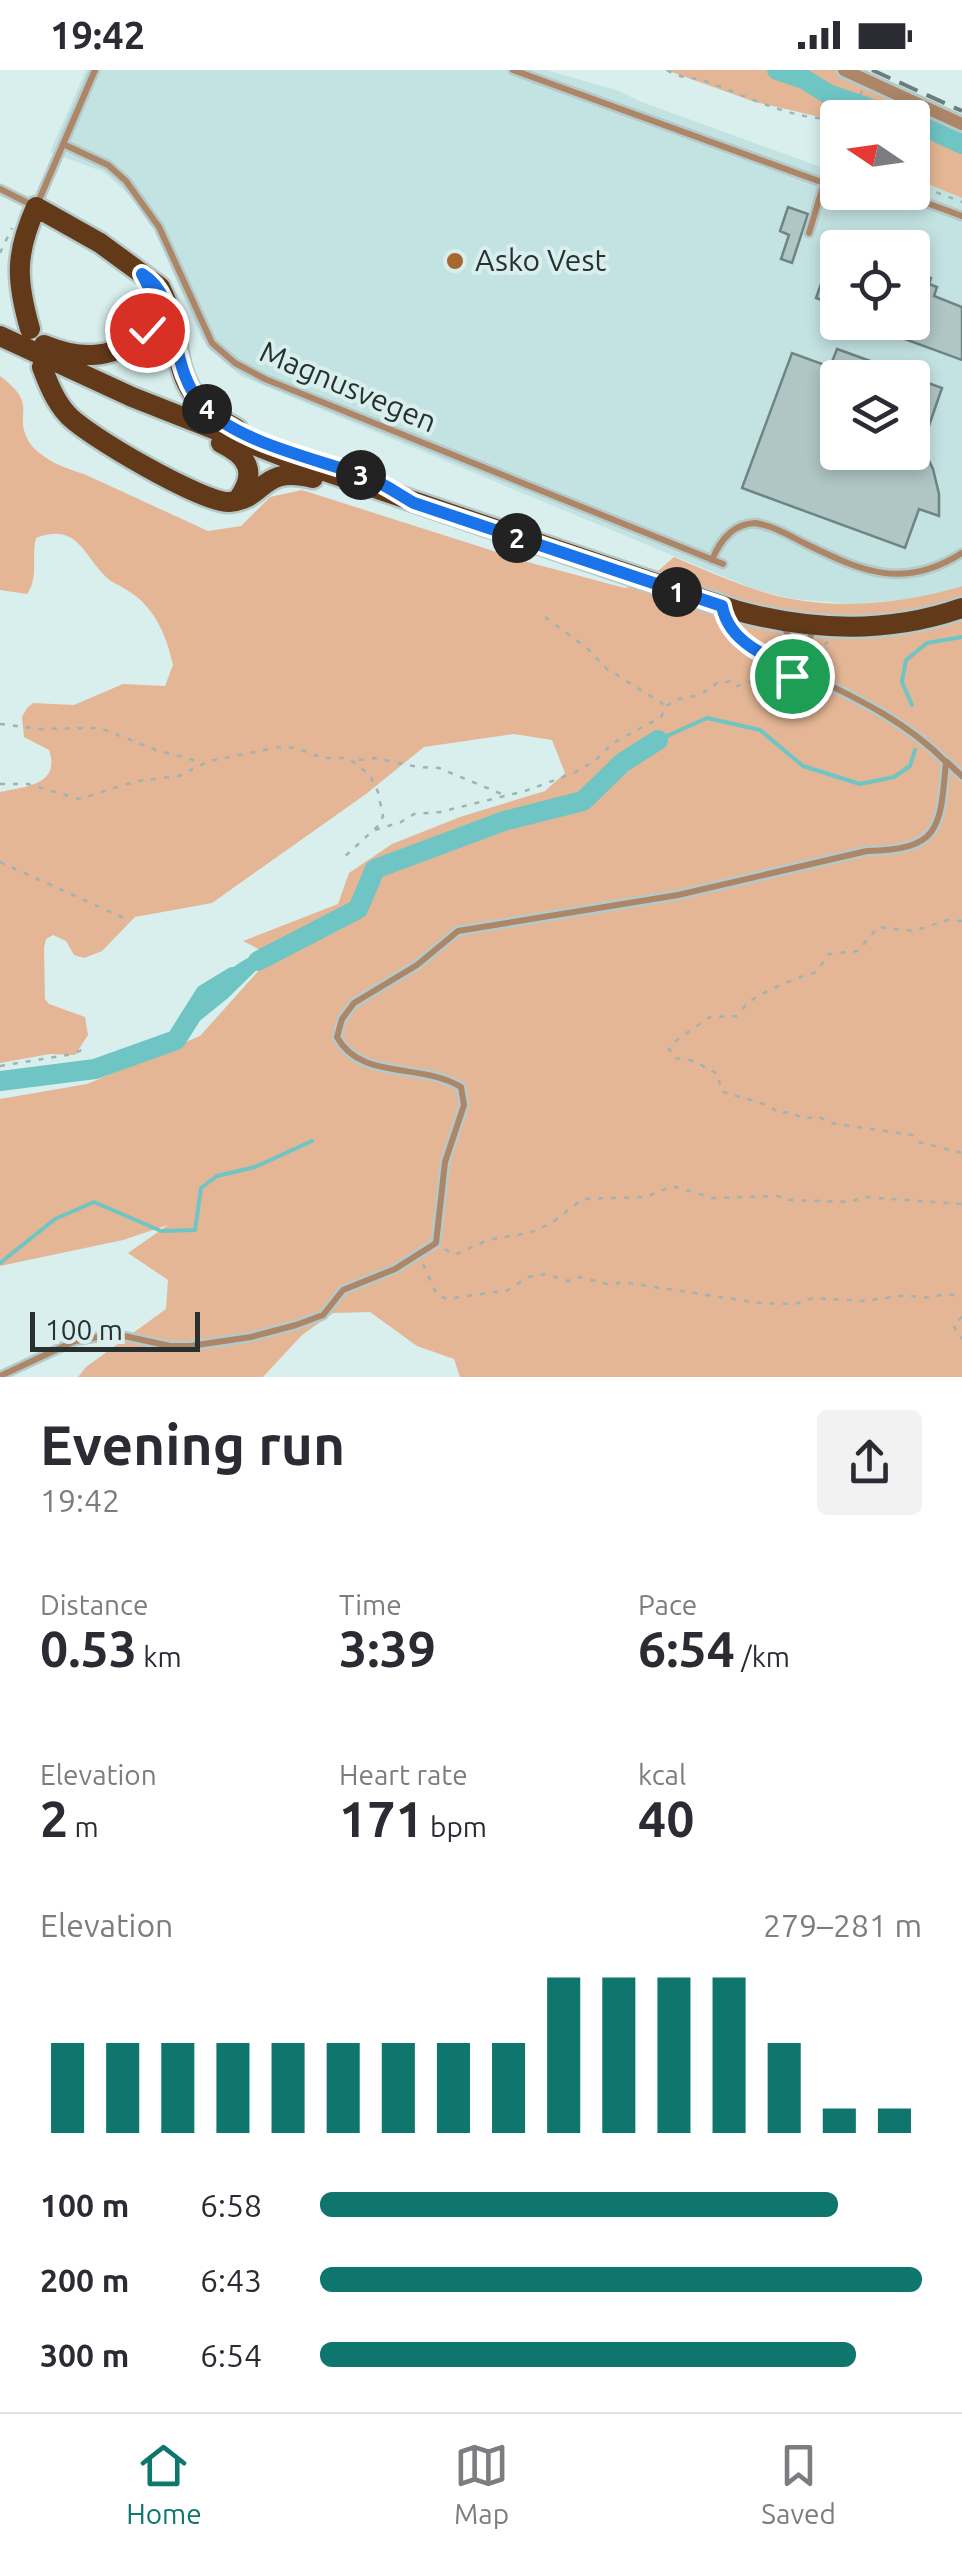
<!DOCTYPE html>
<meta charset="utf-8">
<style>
:root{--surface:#fff;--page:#f2f2f3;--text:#2b2b33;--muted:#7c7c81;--line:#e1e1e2;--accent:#0f766e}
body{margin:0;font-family:Ubuntu,sans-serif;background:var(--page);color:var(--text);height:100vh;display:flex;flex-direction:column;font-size:38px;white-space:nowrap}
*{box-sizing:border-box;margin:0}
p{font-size:32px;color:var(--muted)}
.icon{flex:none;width:55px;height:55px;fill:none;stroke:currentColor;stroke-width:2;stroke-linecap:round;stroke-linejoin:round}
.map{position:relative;height:1307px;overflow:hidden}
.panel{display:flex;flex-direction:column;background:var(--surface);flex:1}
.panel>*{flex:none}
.needle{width:65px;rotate:283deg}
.controls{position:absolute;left:820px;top:30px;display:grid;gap:20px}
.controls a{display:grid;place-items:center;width:110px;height:110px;border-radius:10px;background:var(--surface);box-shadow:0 5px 15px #0003;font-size:50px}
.scale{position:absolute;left:30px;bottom:25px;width:170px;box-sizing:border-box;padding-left:10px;border:5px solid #283030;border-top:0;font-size:28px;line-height:35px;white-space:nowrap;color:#283030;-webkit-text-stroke:8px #d8efee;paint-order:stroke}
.pin{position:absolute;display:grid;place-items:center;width:85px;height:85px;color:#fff;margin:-42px;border:5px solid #fff;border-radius:50%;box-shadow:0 2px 10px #0007}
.km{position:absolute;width:50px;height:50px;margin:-25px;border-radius:50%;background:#222;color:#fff;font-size:28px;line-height:50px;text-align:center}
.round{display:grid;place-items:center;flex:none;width:105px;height:105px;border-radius:10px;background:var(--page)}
.headline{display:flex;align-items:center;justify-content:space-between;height:170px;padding:0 40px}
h1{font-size:55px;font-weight:700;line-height:75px}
.metrics{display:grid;grid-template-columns:repeat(3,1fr);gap:15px;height:170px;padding:10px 40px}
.metrics div{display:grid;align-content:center}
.metrics b{font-size:50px;font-weight:700}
.metrics small{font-size:28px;font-weight:400}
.metrics p{font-size:28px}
.chart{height:280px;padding:20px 40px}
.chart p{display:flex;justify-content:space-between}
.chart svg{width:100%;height:180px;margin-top:10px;stroke:var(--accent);stroke-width:6}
ul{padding:0 40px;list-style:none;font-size:32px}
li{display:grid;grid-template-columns:160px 120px 1fr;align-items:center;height:75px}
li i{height:25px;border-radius:12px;background:var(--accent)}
.status{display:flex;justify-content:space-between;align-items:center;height:70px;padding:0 50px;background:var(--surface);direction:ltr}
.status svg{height:28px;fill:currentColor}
.menu{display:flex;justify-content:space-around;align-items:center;height:140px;border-top:2px solid var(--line);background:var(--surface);font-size:28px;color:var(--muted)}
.menu a{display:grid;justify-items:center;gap:5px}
.menu .on{color:var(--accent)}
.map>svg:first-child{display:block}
.built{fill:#c3e2e2;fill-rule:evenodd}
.green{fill:#e4b695}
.water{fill:#6ec5c4}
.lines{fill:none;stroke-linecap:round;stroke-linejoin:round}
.stream{stroke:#6ec5c4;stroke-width:4}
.river{stroke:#6ec5c4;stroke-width:20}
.building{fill:#afc6c5;stroke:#6f8484;stroke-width:2.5}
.lane-casing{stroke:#b5c9c8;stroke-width:11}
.street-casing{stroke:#b5c9c8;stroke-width:18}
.primary-casing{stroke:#b5c9c8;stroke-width:25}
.path{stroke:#a0b2b1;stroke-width:2.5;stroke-dasharray:5 8;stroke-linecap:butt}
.lane{stroke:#ad8567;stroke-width:6}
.street{stroke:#ad8567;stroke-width:12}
.primary{stroke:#623a19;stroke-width:20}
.rail{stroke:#6e7c7b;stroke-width:4;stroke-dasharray:20 10;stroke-linecap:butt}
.route-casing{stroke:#fff;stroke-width:20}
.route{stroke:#1a73e8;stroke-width:12}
.poi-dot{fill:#a76730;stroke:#d8efee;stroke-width:4}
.labels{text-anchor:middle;stroke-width:8;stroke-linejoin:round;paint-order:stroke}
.poi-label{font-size:30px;fill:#283030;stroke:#d8efee;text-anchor:start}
.street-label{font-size:30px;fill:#283030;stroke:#d8efee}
</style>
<div class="status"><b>19:42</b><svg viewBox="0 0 49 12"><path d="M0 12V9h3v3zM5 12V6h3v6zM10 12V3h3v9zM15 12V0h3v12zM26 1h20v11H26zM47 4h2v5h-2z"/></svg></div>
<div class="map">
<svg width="962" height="1307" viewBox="0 0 962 1307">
<rect width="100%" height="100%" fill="#d8efee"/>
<path class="built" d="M86,0H546L619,21L639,31L837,103L838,122H912L913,108L962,128V516L922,528L857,534L793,529L756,520L241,306L208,278L200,265L155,161L134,129L104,102L50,82ZM838,178H912V252H838ZM838,308H912V382H838Z"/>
<path class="green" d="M666,0H866L869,6L922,29L936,39L962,51V128L913,108L912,48H838L837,51L755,32Z
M0,306C40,336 13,342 28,370C38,388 66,399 84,404L208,461L241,456L270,427L302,420L531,493L625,518L642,515L674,487C700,498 727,510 754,519C820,542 897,536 962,516V1307H460L454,1289L417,1276L370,1242L333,1243L302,1265L263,1307H78L86,1297L166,1239L168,1210L128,1183L168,1155L123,1170L0,1196V1029L87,1014L200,966L277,880L262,881L243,871L338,834L349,803L392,774L460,747L545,721L565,703L552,670L514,664L424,677L366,724L212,833L135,847L102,881L84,888L74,885L66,871L53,865L46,869L44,878L45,929L49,934L85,947L88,965L75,985L50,984L0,993V722C25,717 61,715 49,680L24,667L22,647L27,638L33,633L74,635L123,614L165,616L173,595C167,567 155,538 130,522C122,516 111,513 104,505C82,482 76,453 36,468C31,487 39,507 27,524L0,520Z"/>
<path class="water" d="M278,879L228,928L176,970C188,943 220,903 246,889C255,883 268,882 278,879Z"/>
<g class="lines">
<path class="stream" d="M912,635L902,612L906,590L927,573L962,567
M658,670L707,648L760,660L803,696L860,714L894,707L910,696L915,680
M0,1193L55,1149L94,1132L161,1161L195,1160L201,1118L217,1106L255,1097L312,1071"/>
<path class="river" d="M777,0L804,9L828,24L898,48
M912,51L962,74
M258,891L358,839L375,799L504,751L583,731L622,693L658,670
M0,1011L95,999L176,970L205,924L233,907"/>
</g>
<path class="building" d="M788,137L808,144L792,193L781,189L789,165L780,161Z
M836,171L838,172V236L816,228Z
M912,201L931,208L929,214L937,217L934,226L962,237V290L880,260L883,252H912Z
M837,279L912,306L838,308V382H912V307L942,318L922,376L933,399L939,424V446L919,439L905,478L742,418L792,283L830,297Z"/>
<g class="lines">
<g class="lane-casing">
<path id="lane" d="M513,0L824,113L809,163
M63,74L108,95L126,111L159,157L212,273L235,293L265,309L723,494
M0,119L36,137L95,0
M921,131L962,146
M712,490C720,470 733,454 755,453C774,456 790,466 806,474C863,502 904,520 962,483
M723,542L735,564
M784,557L801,590
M775,590L803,602L801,591L814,557
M947,692L962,706
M0,1306L75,1271L115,1264L170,1276H190L251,1267L296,1255L323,1245L343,1220L395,1199L436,1173L445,1092L464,1035L461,1017C420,992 361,1011 337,967L342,949L354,933L417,895L458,861L678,825L867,781C942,780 940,756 946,692C906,651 854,627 803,602"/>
</g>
<g class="street-casing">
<path id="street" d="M844,0L962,54"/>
</g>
<g class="primary-casing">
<path id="primary" d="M30,259C16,210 15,184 36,137L100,173L160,217C190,278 159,318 237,359
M0,266L132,327L292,390L738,541C812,561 888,564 962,538
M44,275C59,281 75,286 92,285C125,284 169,257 151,219
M42,297C48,313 55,331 67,344C85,365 203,433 229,432C267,429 259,395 313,408
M221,373C248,386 257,402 239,428"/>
</g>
<path class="path" d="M667,0C679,8 691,7 705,11C748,26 790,50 838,49
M848,48L862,21
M912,113L962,132
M0,183L12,158
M545,547L587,578L607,599L665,635
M740,568L767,586
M814,582L828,572
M0,654L41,659L100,658L156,680L201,692
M359,690L375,688L418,697L439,698L504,725
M0,714H28L79,729L137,711L179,706L209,691L280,677L296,678L323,688H348L370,705L378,722L383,746L379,755L342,789
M375,760L401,752L414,744L440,742L525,721L574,703L596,690L613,673L661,647L666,636L679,629L700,625L717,613L733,611L737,616L762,608L767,611L786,612L790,608
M0,792L124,848
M962,851L948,850L913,861L878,857L858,881L829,884L816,902C798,907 758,923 747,934C743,938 740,943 736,946L710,947L678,969L669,979L675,988L694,991L718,1004L721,1021C738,1028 767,1031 778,1043L790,1042L804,1049L817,1046L831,1053L912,1065L919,1072L962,1083
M0,996L73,984L86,978
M445,1179L454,1185L488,1170L529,1163L550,1154L583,1129L646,1127L672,1116L713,1128L778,1126L790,1130L850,1132L864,1127L962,1134
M423,1194L437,1225L447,1229L508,1220L528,1207L546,1204L568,1211L580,1207L611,1215L622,1212L759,1233L795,1234L813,1228L863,1231L908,1225L922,1228L948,1224L962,1227
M962,1247L953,1255L962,1269"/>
<use href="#lane" class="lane"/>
<use href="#street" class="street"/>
<use href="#primary" class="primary"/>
<path class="rail" d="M872,0L962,41"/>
</g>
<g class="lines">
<g class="route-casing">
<path id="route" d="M147,260C161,239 153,224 142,204C184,229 165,298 205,338C242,374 318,389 367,407C383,413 398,424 414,433L722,536C729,574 771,589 804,602L792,606"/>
</g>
<use href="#route" class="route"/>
</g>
<circle class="poi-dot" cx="455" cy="191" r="10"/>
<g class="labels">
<g class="poi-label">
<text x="475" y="201">Asko Vest</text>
</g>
<g class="street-label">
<text transform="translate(348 317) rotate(23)" y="10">Magnusvegen</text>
</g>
</g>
</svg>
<div class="controls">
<a><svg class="needle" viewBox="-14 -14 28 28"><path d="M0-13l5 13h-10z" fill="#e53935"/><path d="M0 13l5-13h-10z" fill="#7c7c81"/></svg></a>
<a><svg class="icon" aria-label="locate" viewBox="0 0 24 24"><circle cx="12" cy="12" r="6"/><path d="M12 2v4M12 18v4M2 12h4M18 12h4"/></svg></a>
<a><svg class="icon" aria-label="layers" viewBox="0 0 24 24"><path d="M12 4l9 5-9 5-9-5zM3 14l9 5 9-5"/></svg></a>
</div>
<div class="scale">100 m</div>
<div class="pin" style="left:792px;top:606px;background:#1e9e55"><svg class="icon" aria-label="arrive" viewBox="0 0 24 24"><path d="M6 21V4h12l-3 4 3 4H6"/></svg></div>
<div class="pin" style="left:147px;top:260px;background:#d93025"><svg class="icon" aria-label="check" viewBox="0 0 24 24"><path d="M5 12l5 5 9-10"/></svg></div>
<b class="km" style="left:677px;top:522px">1</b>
<b class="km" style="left:517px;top:468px">2</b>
<b class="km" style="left:361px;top:405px">3</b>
<b class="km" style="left:207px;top:339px">4</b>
</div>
<section class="panel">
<div class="headline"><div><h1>Evening run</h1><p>19:42</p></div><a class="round"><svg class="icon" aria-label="share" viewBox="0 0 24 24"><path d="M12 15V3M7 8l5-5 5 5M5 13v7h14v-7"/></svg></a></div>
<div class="metrics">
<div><p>Distance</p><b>0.53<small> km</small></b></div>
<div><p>Time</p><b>3:39</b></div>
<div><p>Pace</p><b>6:54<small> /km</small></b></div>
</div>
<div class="metrics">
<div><p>Elevation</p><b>2<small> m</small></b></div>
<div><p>Heart rate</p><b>171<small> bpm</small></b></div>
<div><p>kcal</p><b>40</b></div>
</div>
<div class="chart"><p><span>Elevation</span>279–281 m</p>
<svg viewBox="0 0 160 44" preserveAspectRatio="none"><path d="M5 44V22M15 44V22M25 44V22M35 44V22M45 44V22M55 44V22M65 44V22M75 44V22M85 44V22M95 44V6M105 44V6M115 44V6M125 44V6M135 44V22M145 44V38M155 44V38"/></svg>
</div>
<ul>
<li><b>100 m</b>6:58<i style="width:86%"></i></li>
<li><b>200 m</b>6:43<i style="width:100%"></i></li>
<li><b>300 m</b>6:54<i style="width:89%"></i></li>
</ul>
</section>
<nav class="menu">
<a class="on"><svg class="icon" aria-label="home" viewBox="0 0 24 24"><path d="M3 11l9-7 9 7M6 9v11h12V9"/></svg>Home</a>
<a><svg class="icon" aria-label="map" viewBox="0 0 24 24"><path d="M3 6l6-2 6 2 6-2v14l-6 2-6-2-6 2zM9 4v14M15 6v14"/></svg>Map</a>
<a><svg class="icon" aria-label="saved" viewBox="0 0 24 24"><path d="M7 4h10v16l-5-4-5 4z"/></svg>Saved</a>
</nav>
